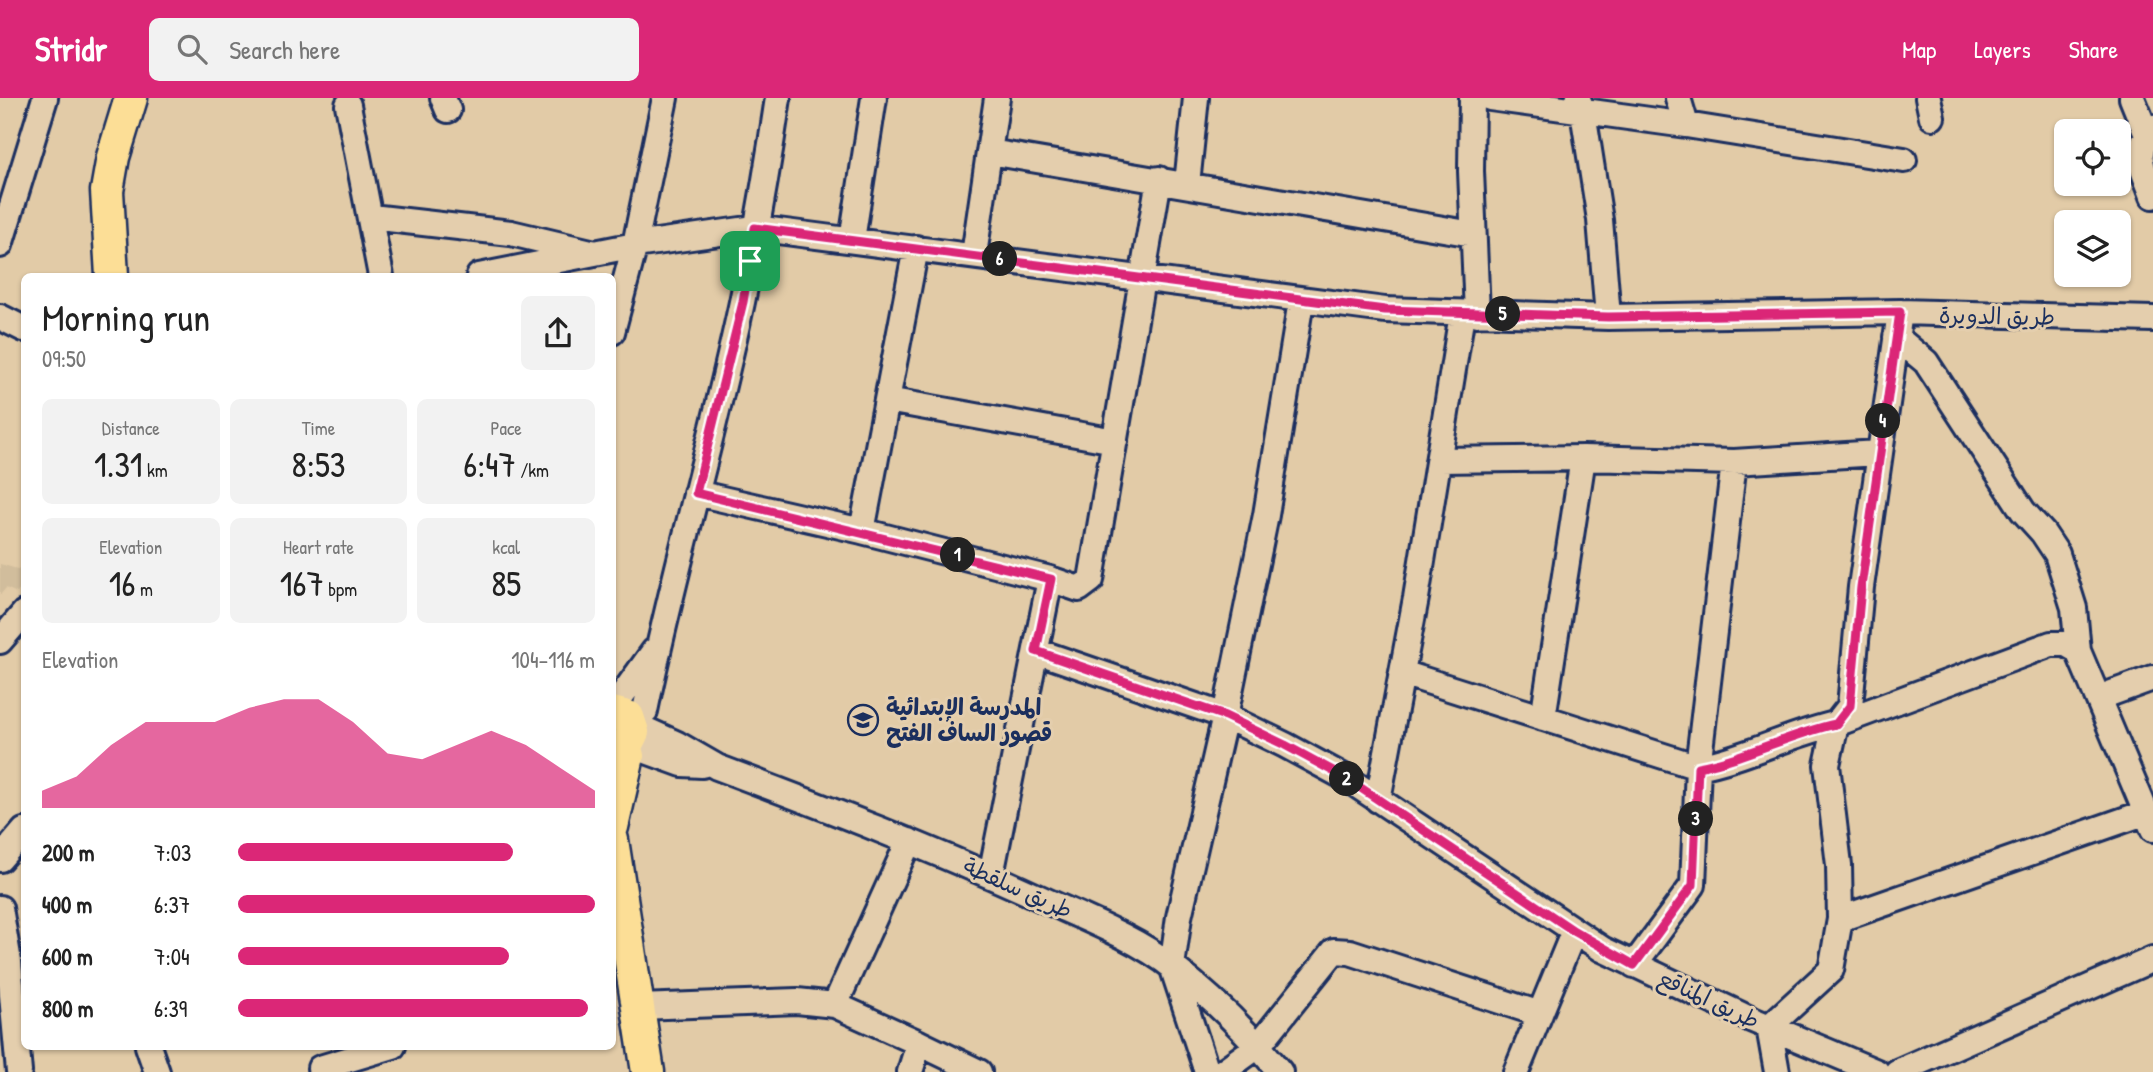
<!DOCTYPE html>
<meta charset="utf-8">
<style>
:root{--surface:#fff;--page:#f2f2f2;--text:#222;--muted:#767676;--accent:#db2777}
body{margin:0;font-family:"Patrick Hand","Playpen Sans Arabic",sans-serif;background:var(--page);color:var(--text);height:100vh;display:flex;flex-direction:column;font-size:26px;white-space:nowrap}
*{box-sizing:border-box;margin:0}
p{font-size:23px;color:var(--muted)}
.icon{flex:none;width:38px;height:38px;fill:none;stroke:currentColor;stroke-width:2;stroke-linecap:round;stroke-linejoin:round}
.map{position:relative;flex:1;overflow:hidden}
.panel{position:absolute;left:21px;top:175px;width:595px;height:777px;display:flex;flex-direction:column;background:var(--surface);border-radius:10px;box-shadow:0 2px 5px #0004}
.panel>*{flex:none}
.controls{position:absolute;left:2054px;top:21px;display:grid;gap:14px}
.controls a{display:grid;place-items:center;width:77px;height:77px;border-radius:10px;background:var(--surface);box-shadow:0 2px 5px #0004;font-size:35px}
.pin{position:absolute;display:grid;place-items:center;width:60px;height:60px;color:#fff;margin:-30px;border-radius:14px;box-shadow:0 4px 10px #0006}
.km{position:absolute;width:35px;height:35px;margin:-18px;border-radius:50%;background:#222;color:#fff;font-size:19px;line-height:35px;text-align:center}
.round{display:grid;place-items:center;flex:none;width:74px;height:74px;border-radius:10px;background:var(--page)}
.headline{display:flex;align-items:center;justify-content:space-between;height:119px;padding:0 21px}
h1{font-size:38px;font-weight:600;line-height:52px}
.figures{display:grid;grid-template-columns:repeat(3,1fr);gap:10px;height:119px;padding:7px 21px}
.figures div{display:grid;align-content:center;border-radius:10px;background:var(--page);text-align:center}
.figures b{font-size:35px;font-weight:600}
.figures small{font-size:19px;font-weight:400}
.figures p{font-size:19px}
.chart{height:196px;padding:14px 21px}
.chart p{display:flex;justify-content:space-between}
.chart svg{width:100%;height:126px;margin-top:7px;fill:var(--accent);opacity:.7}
ul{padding:0 21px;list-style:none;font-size:23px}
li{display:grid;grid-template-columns:112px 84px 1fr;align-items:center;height:52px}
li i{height:18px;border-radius:9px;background:var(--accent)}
header{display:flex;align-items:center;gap:42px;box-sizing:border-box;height:98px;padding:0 35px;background:var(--accent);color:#fff}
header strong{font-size:33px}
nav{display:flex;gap:38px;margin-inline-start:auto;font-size:24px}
.search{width:490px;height:63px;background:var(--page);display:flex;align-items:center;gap:18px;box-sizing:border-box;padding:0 24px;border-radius:10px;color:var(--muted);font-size:26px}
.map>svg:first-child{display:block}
.built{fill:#d1bd9c}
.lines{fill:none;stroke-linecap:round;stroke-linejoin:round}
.minor-casing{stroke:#1b2f5e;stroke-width:30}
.major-casing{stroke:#1b2f5e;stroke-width:37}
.minor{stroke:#e4cead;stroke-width:24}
.major{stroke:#fcde96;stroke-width:32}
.route-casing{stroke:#fff;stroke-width:14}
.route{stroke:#db2777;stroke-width:9}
.labels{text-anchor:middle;stroke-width:6;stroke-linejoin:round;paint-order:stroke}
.street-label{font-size:23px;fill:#1b2f5e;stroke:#e4cead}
.poi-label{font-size:23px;font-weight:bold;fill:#1b2f5e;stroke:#e4cead;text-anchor:start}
</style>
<header>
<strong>Stridr</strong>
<div class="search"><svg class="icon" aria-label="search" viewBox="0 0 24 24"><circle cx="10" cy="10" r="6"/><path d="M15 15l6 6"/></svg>Search here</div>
<nav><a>Map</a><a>Layers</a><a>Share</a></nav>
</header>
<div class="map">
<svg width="2153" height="974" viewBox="0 0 2153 974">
<rect width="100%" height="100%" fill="#e2cba7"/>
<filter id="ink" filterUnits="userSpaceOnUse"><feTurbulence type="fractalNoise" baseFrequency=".0143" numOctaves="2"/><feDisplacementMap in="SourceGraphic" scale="14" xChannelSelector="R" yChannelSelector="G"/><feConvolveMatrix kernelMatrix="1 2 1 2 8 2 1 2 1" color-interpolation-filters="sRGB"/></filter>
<g filter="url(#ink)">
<path class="built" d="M0,466L24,473V487L17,495L6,490L0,497Z"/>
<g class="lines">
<g class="minor-casing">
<path id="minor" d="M443,0L448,12
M1472,0L1471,73L1477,216
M1490,0L1686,27L1678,0
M1928,0L1932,19
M2132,0L2147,37
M1578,1L1583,14L1600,122L1608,219
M348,7L381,178
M1686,27L1904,62
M2153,29C2132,57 2142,67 2153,98
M990,54L1473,136
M1187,86L1196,0
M371,119L511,135L591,154
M852,142L874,0
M0,147L45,0
M974,157L997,0
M479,178L635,147L755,130L1385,212L1608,219L1900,214L2153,221
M0,219L24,231
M612,234L635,147L665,0
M1896,239L1926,264L2023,413L2043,435L2057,456L2074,510L2078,553
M887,302L1115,343
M1439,362L1583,360L1734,364L1878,355
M696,395L862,433L916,150
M862,433L1050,481L1079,491L1091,482L1159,81
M0,543L24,515
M1036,553L1225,618L1285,647L1346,680L1602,851L1748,920L1877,974
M1402,575L1698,669C1746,660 1789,636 1836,626L1850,608L1861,489L1900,214
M2098,600L2153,580
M612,611L654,553
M1543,620L1583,360
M631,623L645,613C673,476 713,341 742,204C756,137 768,68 778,0
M633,626L677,646L717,669C826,710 936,752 1042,801C1086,821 1136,840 1174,870C1213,900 1249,936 1280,974
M627,646L682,666L702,667
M1378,702L1416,500L1462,216
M0,761L24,733
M991,777L1050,481
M0,810L9,864L19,974
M1840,821L2147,714
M1634,867L1693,787L1698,669L1734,364
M835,907L909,743
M639,909L797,903L835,907L919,945L910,974
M919,945L979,974
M148,948L157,974
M320,970L393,948
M1207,974L1172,868L1179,819L1225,618L1266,417L1301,203
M1222,974L1258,948L1334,853L1350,854L1540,916
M1516,974L1574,833
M1777,974L1769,929L1831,872L1840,821L1839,767L1827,667L1836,626L2051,546H2066L2078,553L2153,731
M1897,974L2153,861"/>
</g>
<g class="major-casing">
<path id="major" d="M112,178L107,93L113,59L131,0
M612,615L628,619L633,634L627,646L612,650
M612,729L628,658L625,648
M612,742L648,974"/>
</g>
<use href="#minor" class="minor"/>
<use href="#major" class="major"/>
</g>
</g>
<g class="lines" filter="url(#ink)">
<g class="route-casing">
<path id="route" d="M755,130L1385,212L1608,219L1900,214L1861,489L1850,608L1836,626C1789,636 1746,660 1698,669L1693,787L1634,867L1574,833L1346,680L1285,647L1225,618L1036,553L1051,481L696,395L743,204Z"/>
</g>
<use href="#route" class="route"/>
</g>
<defs>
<g id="school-ring" transform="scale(1.575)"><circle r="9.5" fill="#e4cead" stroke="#1b2f5e" stroke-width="1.5"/><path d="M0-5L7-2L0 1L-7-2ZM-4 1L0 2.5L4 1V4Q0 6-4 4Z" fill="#1b2f5e"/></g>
</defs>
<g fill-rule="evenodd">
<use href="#school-ring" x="863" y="622"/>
</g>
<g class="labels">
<g class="street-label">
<text transform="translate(1997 218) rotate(1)" y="8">طريق الدويرة</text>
<text transform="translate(1018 790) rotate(24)" y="8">طريق سلقطة</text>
<text transform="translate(1709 901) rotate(25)" y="8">طريق المناقع</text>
</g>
<g class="poi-label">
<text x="886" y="617">المدرسة الإبتدائية<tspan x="886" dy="26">قصور الساف الفتح</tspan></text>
</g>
</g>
</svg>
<div class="controls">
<a><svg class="icon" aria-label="locate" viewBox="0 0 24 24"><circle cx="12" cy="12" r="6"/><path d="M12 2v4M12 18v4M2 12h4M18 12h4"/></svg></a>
<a><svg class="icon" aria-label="layers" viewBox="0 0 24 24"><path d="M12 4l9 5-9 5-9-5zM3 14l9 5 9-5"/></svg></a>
</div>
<div class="pin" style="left:750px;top:163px;background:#1e9e55"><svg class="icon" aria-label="arrive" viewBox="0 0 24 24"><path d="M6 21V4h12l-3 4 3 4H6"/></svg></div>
<b class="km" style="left:958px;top:457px">1</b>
<b class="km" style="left:1347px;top:681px">2</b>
<b class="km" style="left:1696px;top:721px">3</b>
<b class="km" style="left:1883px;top:323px">4</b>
<b class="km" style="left:1503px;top:216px">5</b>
<b class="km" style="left:1000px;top:161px">6</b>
<section class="panel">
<div class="headline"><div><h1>Morning run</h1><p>09:50</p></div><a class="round"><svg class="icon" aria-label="share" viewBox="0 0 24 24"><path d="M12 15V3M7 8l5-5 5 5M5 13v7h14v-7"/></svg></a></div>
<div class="figures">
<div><p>Distance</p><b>1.31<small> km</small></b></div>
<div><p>Time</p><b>8:53</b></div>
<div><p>Pace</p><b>6:47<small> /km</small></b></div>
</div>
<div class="figures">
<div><p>Elevation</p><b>16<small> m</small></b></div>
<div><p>Heart rate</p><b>167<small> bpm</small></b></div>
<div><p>kcal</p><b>85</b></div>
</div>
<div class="chart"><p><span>Elevation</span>104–116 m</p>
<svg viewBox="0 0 160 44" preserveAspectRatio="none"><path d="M0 44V38L10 33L20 22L30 14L40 14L50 14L60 9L70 6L80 6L90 14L100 25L110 27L120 22L130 17L140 22L150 30L160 38V44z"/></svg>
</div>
<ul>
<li><b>200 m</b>7:03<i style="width:77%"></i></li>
<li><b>400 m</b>6:37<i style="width:100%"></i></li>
<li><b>600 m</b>7:04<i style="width:76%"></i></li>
<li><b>800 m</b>6:39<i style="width:98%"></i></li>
</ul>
</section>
</div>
